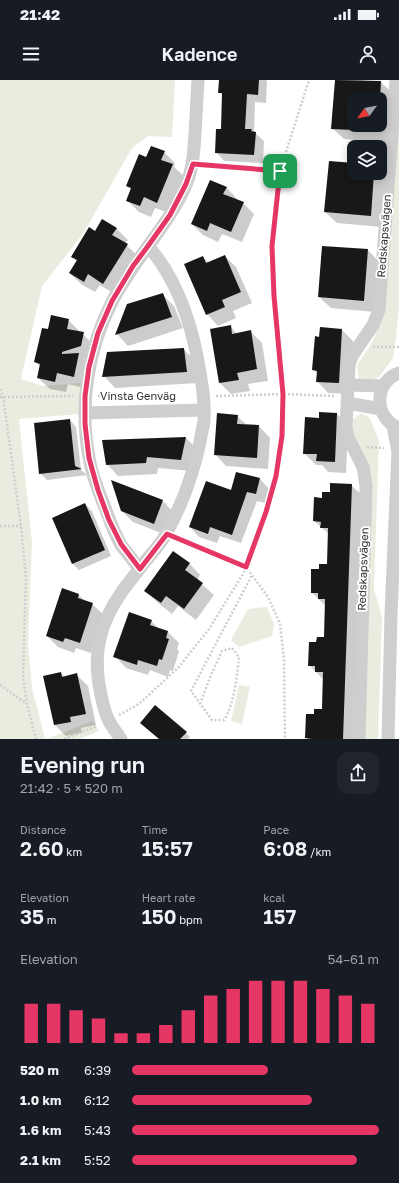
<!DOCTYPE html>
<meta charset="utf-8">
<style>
:root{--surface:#171b24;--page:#20242c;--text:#f1f3f6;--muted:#9ea1a6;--accent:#e53665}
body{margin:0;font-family:"Golos Text",sans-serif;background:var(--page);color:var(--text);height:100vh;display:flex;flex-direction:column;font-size:15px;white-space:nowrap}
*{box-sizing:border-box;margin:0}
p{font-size:13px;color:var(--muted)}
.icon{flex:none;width:22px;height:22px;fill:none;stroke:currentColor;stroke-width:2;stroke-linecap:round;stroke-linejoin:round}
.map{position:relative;height:659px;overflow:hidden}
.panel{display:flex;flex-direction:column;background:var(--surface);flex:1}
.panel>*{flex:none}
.needle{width:26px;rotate:237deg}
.tools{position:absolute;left:347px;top:12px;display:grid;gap:8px}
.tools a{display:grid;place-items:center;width:40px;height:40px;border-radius:8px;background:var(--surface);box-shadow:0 2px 10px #0003;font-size:20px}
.pin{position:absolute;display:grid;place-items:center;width:34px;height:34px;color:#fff;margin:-17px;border-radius:8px;box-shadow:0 2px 6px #0006}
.round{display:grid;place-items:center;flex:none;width:42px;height:42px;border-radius:12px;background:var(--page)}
.head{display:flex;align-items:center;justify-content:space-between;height:68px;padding:0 20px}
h1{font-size:22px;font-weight:600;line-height:30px}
.stats{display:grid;grid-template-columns:repeat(3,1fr);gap:6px;height:68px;padding:4px 20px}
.stats div{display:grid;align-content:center}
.stats b{font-size:20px;font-weight:600}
.stats small{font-size:11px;font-weight:400}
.stats p{font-size:11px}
.chart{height:112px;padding:8px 20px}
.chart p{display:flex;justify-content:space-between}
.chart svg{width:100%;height:72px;margin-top:4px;stroke:var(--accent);stroke-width:6}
ul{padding:0 20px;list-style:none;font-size:13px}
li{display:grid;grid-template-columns:64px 48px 1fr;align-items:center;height:30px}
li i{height:10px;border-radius:5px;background:var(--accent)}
.status{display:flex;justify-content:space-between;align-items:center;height:28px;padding:0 20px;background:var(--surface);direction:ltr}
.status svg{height:11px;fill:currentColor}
header{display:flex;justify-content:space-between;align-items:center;height:52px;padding:0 20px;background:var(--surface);font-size:18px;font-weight:600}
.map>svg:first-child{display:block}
.green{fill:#e9eddf}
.shadow{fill:#0003;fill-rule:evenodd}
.building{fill:#181818}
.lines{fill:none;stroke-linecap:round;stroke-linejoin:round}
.path{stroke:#cecece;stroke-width:2.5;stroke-dasharray:2 2;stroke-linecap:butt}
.minor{stroke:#cecece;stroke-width:13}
.route-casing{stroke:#fff;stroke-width:8}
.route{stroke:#e53665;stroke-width:5}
.labels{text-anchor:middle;stroke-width:4;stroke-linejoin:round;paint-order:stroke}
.street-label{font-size:11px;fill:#313131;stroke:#fff}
</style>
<div class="status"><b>21:42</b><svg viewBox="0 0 49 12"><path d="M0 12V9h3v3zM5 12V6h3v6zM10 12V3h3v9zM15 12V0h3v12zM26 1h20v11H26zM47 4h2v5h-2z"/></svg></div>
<header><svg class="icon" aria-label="menu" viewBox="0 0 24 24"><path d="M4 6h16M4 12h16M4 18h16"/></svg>Kadence<svg class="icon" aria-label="person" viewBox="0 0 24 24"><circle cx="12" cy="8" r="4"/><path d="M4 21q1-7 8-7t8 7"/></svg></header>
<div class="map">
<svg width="399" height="659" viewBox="0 0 399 659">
<rect width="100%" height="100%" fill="#fff"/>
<path class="green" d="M0,0H175L172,57L148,56L132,68L83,154L42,206L21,299L43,306L81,303L80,334L19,339L32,463L28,563L32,608L45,659H0Z
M399,29V225L396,257L393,278L379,297L370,301L359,299L357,285L373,261L384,233Z
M361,333L370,338L379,361L374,509L382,537L378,659H364V375L353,351L352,340Z
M267,527L274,544L272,556L239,567L231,560L248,529Z
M239,605L250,607L242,644L231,641Z
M93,641L99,651L80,659H46Z"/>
<path class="shadow" d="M220,0H266L267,2L266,23L255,22L254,52L255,53L264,61L263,83L224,81L216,72L222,50L223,16L219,12Z
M336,0H361L381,2L392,13L388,63L344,59L332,48ZM354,19H380V45H354Z
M164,72L175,83L174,87L184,96L169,133L155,128L151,137L139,132L127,120L132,110L127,106L147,78Z
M354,84V93H380V92L386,97L382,147L337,143L325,132Z
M226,107L237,119V120L243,123L254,134L242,162L222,154L218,162L203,155L192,144Z
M116,148L128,160L125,164L138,176L115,214L100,205L95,212L81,204L70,193L77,181L72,176Z
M368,170L379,182L375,232L331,228L319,217Z
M225,176L236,187L252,223L233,231L236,238L218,246L207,234L203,177L209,183Z
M162,214L174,226L183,248L128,266L117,254Z
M68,240L94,265L92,277L84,279L90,285L85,308L68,304L66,312L50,309L38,298L41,287L35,282L49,251Z
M230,246L237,254L251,252L262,263L268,301L248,304L250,311L231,314L220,303Z
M342,250L353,261L350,314L328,313L317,301L318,294L314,290L320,258Z
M183,269L195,280L198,303L115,308L104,296Z
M337,334L348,345L346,393L328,392L322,385H316L304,373L320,339Z
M237,336L247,345L259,346L270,358L268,389L226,386L215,374Z
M70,340L76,347L81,390L87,395L47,400L40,393Z
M186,358L197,369L192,391L158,388L157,394L118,396L107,384Z
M260,399L269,409L265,423L257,421L241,463L220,456L217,463L199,457L190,447Z
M112,402L163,421L174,433L166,455L133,442L122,431Z
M351,405L363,416L354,659H308L306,658L314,635L322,630L323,599L309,585L317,563L325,558L326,526L312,513L320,490L328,485L329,454L314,441L323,419L331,413Z
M85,424L92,431L111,476L79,490L73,484L53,438Z
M189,483L200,495L197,500L214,515L196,540L178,526L172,534L157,522L146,511Z
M79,515L86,522L92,524L104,535L91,573L76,568L74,573L58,567L47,556Z
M151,541L159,549L168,552L179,563L177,569L179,571L173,591L170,590L168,597L150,590L148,595L126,588L115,576Z
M61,593L65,597L77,595L88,606L96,645L81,648L82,653L66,656L55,645L45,596Z
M186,653L190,657L188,659H160Z"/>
<path class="building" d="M219,0H259L258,15L247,14L245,49H252L251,51L256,52L254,75L215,73L216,49H221L222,13H218Z
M335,0L381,1L380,19H354V50L331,49Z
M151,66L165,71L161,80L173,84L157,123L144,117L140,126L126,121L131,108L126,106L139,74L146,77Z
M329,81L354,83V93H374L371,136L324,132Z
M210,100L227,107L223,114L244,122L231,152L210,143L207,151L191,144Z
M102,139L117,148L112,155L128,164L103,204L88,194L84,202L69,193L77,180L71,177L89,147L95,151Z
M322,166L368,169L364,221L318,217Z
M225,175L241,212L222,220L225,227L206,235L184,184L203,176L206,183Z
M163,213L172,237L115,255L127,224Z
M51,235L69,239L67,249L84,252L81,266L62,272V274L79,273L74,297L57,293L55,302L37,298L40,284L34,282L42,248L48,249Z
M231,245L232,254L251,250L257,289L237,293L239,300L219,303L210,249Z
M320,247L342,249L339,303L316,302L317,291L312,290L315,256L319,257Z
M184,268L187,292L102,297L107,272Z
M319,332L337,333L335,382L316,381L317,374H303L305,337L319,338Z
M217,333L238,335L237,344L259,345L257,378L214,375Z
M70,339L75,386L82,389L39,394L34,343Z
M186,357L181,380L147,377L146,383L106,385L102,360Z
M236,392L260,398L256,414L247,412L232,455L210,447L208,454L189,447L206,401L231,410Z
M111,400L163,420L154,444L121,431Z
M330,403L352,404L343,659H312L305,658L306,634H314V629H322L323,592H315V586H308L309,562H316L317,557H324L325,519H318V513H311V489H319V484H327L328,448H320L321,442L313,441L314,417L322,418V412H330Z
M85,423L105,470L72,484L52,438Z
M173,471L190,483L185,490L203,503L184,529L166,516L161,523L144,511Z
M62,508L79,514L78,518L93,523L80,563L65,558L63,562L46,556Z
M129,532L152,540L150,545L168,551L166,558L169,559L162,580L159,579L157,586L138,580L137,585L113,577Z
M61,592L62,597L77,593L86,634L70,637L71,642L54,645L43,596Z
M155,625L187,652L180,659H159L140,643Z"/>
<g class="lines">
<path class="path" d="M203,85L280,91
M373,267H399
M0,309L3,316L21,446L26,497L23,598L27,624L36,659
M98,316H167
M216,316L283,314L335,316
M0,317L73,316
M367,367L384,368
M0,446H21
M178,459L246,487L268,517L280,544L284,579L285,659
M0,605L27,624
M200,624L211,595L222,571L232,568L239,577C237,597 234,624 224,640H212L191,611L252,495
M119,635L139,624L178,588L209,549L243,494L266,432L276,395L282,356L283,314L274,216L272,166L280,91L309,0
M64,659L97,646"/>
<path class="minor" d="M399,293C373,302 374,339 399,348
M349,305L383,306
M347,323L381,329
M85,333L204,330
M139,489C134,481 127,473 121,465C113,451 108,435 102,420C97,407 91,392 89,377C79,325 88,269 112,222C133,180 168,147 186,105C193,88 194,71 195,54C196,36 197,18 198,0
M121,659C117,653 112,647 109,641C105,634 103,624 101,615C92,574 99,544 123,510C133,497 143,484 153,472C158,466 164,459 167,452C183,423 193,395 200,362C201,355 203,348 204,341C205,325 203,309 200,293C193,248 179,201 148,166
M359,659L366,406L363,387L348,357L346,347L349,285L352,276L373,245L379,230L396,0
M388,659L391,534L398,372L393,346"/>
</g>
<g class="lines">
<g class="route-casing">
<path id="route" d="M193,84L280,91L272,166L274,216L283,314L282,356L276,396L266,432L246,487L167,454L140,489L121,464L109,440L98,410L89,378L85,344V316L89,287L98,253L112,221L133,186L148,166L170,135L186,104Z"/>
</g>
<use href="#route" class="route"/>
</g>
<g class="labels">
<g class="street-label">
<text transform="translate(384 156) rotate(-86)" y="4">Redskapsvägen</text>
<text x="138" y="320">Vinsta Genväg</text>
<text transform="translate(363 489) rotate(-88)" y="4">Redskapsvägen</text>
</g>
</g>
</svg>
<div class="tools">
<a><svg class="needle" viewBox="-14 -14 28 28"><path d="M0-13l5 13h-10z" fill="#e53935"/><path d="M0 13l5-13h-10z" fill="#9ea1a6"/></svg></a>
<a><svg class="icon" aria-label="layers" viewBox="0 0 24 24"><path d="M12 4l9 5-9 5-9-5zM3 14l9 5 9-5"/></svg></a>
</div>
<div class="pin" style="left:280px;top:91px;background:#1e9e55"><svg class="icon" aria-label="arrive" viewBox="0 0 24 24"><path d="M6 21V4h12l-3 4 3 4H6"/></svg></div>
</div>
<section class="panel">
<div class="head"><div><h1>Evening run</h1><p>21:42 · 5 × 520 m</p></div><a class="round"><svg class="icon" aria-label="share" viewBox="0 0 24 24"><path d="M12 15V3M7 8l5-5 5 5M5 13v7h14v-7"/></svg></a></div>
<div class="stats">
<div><p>Distance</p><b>2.60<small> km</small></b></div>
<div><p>Time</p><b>15:57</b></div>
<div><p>Pace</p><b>6:08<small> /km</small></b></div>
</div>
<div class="stats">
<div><p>Elevation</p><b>35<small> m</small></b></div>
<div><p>Heart rate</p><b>150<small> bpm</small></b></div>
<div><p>kcal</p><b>157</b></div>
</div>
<div class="chart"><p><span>Elevation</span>54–61 m</p>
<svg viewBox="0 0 160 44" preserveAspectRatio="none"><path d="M5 44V20M15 44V20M25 44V24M35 44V29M45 44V38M55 44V38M65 44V33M75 44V24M85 44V15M95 44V11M105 44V6M115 44V6M125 44V6M135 44V11M145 44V15M155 44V20"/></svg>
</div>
<ul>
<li><b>520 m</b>6:39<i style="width:55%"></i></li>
<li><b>1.0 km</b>6:12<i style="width:73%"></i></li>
<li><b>1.6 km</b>5:43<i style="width:100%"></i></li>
<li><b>2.1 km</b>5:52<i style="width:91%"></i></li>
</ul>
</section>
